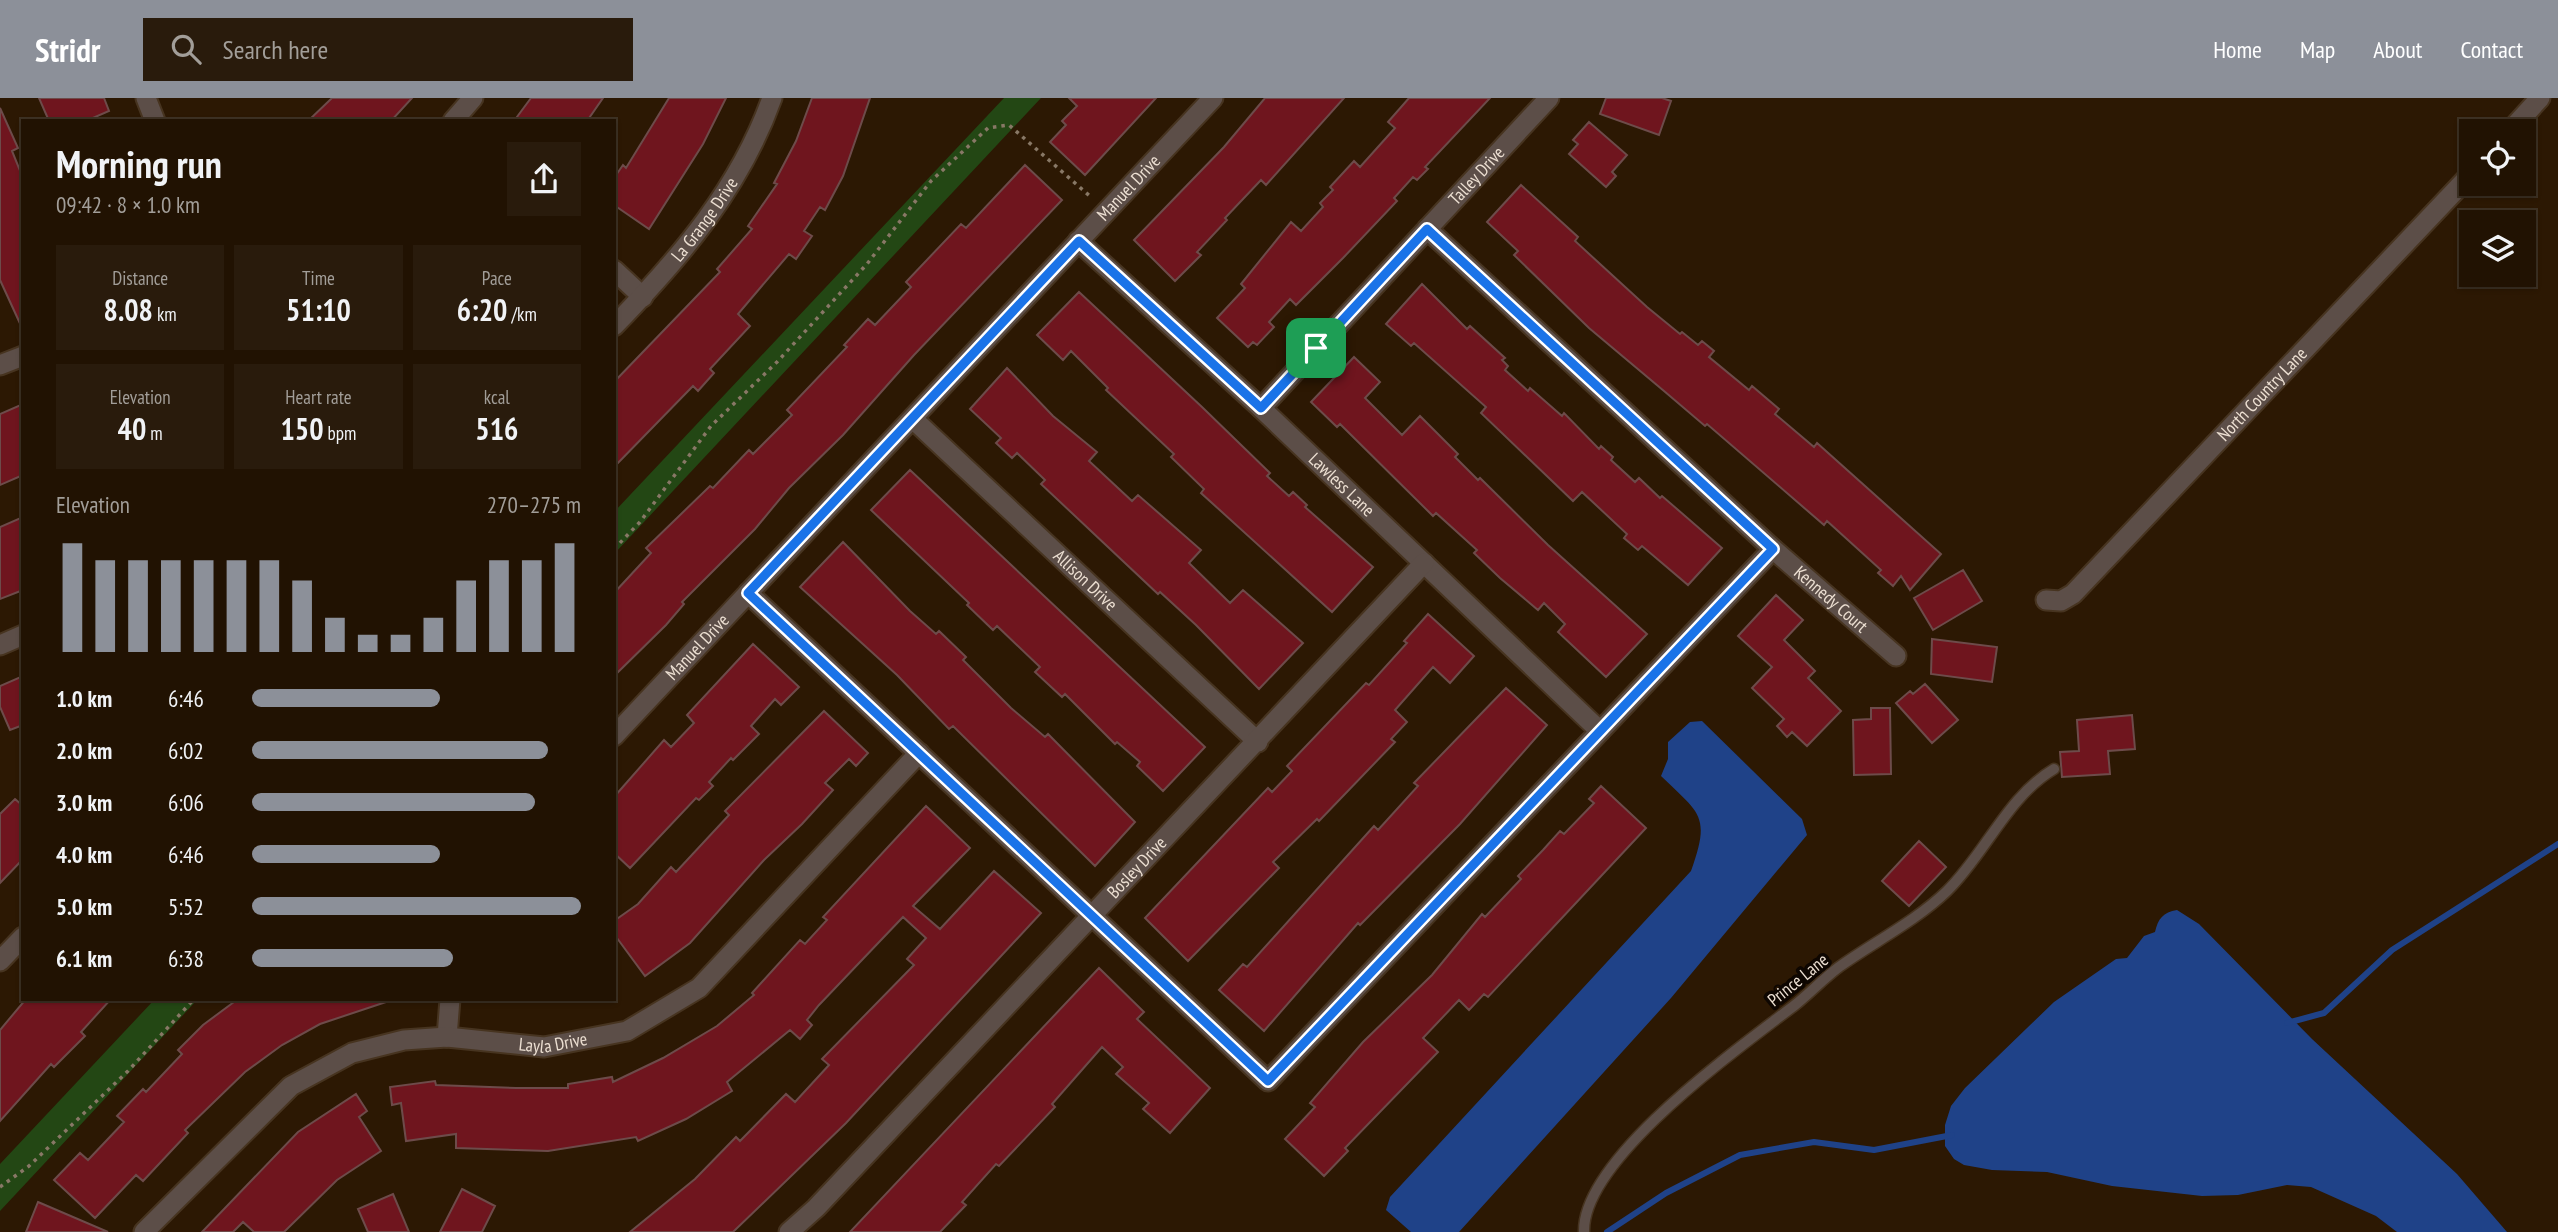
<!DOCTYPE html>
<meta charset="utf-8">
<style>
:root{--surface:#211202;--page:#291b0c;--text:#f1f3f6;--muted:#a29e99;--line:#3e3224;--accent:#8c9099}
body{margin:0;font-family:"PT Sans Narrow",sans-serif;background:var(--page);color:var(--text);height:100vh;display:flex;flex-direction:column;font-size:26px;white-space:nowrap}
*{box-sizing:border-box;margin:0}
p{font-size:23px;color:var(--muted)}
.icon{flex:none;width:38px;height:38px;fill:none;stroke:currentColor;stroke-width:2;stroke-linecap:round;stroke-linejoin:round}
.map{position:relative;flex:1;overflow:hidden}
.panel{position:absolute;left:21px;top:21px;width:595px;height:882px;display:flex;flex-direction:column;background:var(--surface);border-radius:0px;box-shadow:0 2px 5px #0004,0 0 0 2px var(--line)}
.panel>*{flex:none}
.tools{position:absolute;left:2459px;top:21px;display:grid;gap:14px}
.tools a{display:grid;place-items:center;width:77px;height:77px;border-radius:0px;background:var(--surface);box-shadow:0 2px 5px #0004,0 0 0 2px var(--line);font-size:35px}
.pin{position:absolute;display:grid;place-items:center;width:60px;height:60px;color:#fff;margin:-30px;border-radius:14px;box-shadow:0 4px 10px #0006}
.round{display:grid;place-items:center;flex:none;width:74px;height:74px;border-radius:0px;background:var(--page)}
.headline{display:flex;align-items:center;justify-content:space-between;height:119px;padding:0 35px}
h1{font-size:38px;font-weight:700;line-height:52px}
.stats{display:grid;grid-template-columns:repeat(3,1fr);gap:10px;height:119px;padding:7px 35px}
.stats div{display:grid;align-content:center;border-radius:0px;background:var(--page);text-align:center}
.stats b{font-size:30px;font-weight:700}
.stats small{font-size:19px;font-weight:400}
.stats p{font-size:19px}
.chart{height:196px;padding:14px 35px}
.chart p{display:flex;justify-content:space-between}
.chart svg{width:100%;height:126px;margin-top:7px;stroke:var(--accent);stroke-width:6}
ul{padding:0 35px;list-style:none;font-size:23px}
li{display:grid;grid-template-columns:112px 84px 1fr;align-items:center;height:52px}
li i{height:18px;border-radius:9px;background:var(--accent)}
header{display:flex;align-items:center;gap:42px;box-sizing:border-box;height:98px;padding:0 35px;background:var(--accent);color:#fff}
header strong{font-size:33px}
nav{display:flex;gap:38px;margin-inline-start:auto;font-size:24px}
.search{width:490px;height:63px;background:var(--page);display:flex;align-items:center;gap:18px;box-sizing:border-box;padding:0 24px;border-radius:0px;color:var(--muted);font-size:26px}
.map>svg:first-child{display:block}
.green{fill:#234714}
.water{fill:#1f4288}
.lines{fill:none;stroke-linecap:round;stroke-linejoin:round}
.stream{stroke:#1f4288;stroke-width:6}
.building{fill:#6f151e;stroke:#6d4b4a;stroke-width:2}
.service-casing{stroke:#473420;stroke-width:13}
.minor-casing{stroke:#473420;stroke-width:23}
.path{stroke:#887866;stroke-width:3.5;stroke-dasharray:3.5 5;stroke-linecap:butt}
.service{stroke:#5c4e48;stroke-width:10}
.minor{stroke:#5c4e48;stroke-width:19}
.route-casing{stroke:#fff;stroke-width:14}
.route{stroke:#1a73e8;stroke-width:9}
.labels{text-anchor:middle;stroke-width:7;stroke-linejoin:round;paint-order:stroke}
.street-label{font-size:18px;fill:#ecdfd2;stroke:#0e0601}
</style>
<header>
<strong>Stridr</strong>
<div class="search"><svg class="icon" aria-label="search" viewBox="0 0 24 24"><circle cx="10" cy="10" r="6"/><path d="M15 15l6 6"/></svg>Search here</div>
<nav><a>Home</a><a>Map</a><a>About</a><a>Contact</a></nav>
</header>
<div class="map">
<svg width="2558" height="1134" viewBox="0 0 2558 1134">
<rect width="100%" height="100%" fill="#2c1803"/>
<path class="green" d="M1004,0H1041L614,456V414Z
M155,901H198L0,1113V1066Z"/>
<path class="water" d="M1702,623L1802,721L1807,737L1671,900L1459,1134H1411L1386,1112L1390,1099L1691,773C1711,717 1700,716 1661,678L1668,661V644L1690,624Z
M2177,812L2199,826L2312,941L2457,1076L2507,1134H2397L2376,1118L2311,1089L2287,1087L2238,1097L2202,1098L2112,1088L2047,1074L1992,1072L1964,1067L1954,1061L1945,1048V1027L1951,1008L1965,990L2054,904L2116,861L2127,860L2144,838L2155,834C2158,821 2163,814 2177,812Z"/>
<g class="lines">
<path class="stream" d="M2287,925L2324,915L2392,852L2558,746
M1607,1134L1666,1095L1740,1057L1814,1044L1874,1052L1952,1037"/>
</g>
<path class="building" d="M39,0H104L109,13L86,23H49Z
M332,0H412L391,23H308Z
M531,0H603L587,23H514Z
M669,0H726L703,46L649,131L614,107V80L623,67L626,70Z
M812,0H870L843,78L825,112L820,109L804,133L812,138L796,161L789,156L738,216L750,228L710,271L714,275L698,293L693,288L614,369V284L720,174L717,171L752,131L748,128L777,86L774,85L796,43Z
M1069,0H1156L1085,77L1050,44L1066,27L1062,23L1077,8Z
M1265,0H1344L1266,87L1261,82L1225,120L1227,122L1197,154L1201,157L1175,183L1134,142L1224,49Z
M1409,0H1490L1425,69L1428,71L1417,82L1413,79L1394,100L1397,103L1343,160L1296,207L1290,201L1269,224L1274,229L1257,247L1253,244L1248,249L1217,220L1245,190L1241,186L1291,124L1301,133L1323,109L1320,105L1333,92L1330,89L1354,63L1360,69L1395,30L1388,24Z
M1606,0H1662L1671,3L1659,37L1600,16Z
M0,10L18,50L12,53L23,80V232L0,182Z
M1589,24L1627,57L1612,74L1616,78L1606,89L1569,56L1578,46L1573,42Z
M1025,67L1062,102L914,257L843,337L789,390L755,431L682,504L684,506L666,527L614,578V495L651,455L646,450L710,388L713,390L749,352L753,356L792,317L787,312L847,249L844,247L868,221L875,227L911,189L906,184L961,126L966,130Z
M1521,87L1578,139L1575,143L1647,209L1680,236L1682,234L1698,247L1702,243L1714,253L1709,259L1749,292L1752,288L1779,311L1775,316L1814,349L1817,345L1941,456L1910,492L1901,478L1893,488L1878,475L1881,472L1827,423L1824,427L1707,326L1705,328L1664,293L1589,230L1514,157L1518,153L1487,124Z
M1422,186L1467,231L1470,228L1505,260L1502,262L1508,268L1505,272L1528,293L1530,290L1562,318L1564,315L1599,351L1601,348L1613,359L1611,362L1635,384L1639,380L1660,400L1662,398L1722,450L1688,487L1642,448L1638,452L1624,440L1627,436L1582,394L1573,403L1481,315L1486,309L1414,245L1411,248L1386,226Z
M1079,194L1202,309L1270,375L1267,378L1289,398L1293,394L1307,407L1305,409L1373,469L1332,514L1201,395L1204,391L1171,359L1174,356L1106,292L1108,290L1071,253L1063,262L1037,237Z
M1354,259L1380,284L1365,300L1402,337L1420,318L1458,356L1455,359L1478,382L1480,380L1548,447L1647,536L1606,579L1558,534L1565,526L1544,505L1538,512L1500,480L1474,455L1477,452L1436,415L1433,418L1340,326L1337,329L1311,304Z
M1007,270L1053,318L1097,354L1089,363L1132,403L1138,397L1201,452L1189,465L1230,505L1243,492L1303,545L1259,591L1196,527L1160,494L1158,496L1041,386L1045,382L1017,355L1012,360L996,345L1001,340L970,311Z
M23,306V377L0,387V316Z
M910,372L1205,649L1163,693L1137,668L1140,664L1117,644L1115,646L1065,596L1062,599L1035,574L1040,569L997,528L993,532L967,507L969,505L871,412Z
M23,419V492L0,501V429Z
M843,444L910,513L936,536L939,533L966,559L963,562L1011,610L1045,639L1048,636L1135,724L1095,768L953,628L949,631L897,577L800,489Z
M1963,472L1982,503L1933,532L1914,500Z
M1776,497L1803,522L1784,542L1815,573L1808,580L1841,613L1807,648L1792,634L1787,639L1777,628L1784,621L1752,590L1772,569L1738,538Z
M1428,516L1474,558L1450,585L1433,569L1395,612L1407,624L1391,641L1395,644L1319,723L1317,721L1273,764L1279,770L1188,863L1145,820L1268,690L1272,694L1292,673L1287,668L1366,585L1369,587L1407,545L1404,543Z
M1932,541L1997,549L1992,584L1931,576Z
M753,546L799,589L781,607L775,601L751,628L759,636L733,662L731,660L709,684L713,688L699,702L696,700L630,770L614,755V699L664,642L671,649L694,625L687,617Z
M23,578V627L10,632L0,609V588Z
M1925,586L1958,622L1932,645L1896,605L1910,593L1913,596Z
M1506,590L1547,627L1460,726L1360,827L1358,825L1264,933L1219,892L1243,866L1247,869L1374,728L1378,732L1418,688L1414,685Z
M1871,610H1890L1891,676L1854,677L1853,622L1871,621Z
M824,613L868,655L856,668L849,661L825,685L833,692L802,726L764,762L690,845L645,878L614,836V823L638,806L671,769L676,774L729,717L725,713Z
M2132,617L2135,651L2108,653L2110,676L2062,679L2060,654L2079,653L2077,622Z
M1601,688L1646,730L1488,899L1484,896L1469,912L1459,902L1423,940L1438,954L1345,1050L1348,1053L1324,1078L1285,1041L1315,1009L1310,1005L1363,944L1432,877L1482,816L1485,819L1521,781L1518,778L1543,752L1560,733L1564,736L1594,705L1589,701Z
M15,701L23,708V761L0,785V716Z
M926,708L970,750L913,808L940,831L994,773L1041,815L846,1025L733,1134H630L695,1081L736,1039L740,1043L786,996L795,1004L829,967L822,961L914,867L907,861L926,840L903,819L819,907L807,922L812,927L800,941L790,932L727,984L732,993L686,1021L638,1043L636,1039L548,1053L456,1050V1036L406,1043L401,1005L392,1007L390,989L435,983L436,987L516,990H568V986L612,979L613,984L663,960L717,928L754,897L752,895L800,842L805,846L827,822L823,819Z
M1919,743L1946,769L1909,808L1882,783Z
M1099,870L1144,914L1137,921L1210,990L1170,1035L1143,1011L1149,1005L1116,976L1123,969L1102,949L1052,1006L1055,1009L999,1068L996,1066L962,1104L966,1107L940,1134H850Z
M26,901H111L81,934L85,938L54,969L51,966L0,1023V932Z
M238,901L386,904L320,926L282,947L245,974L185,1032L188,1035L143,1083L136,1077L95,1120L54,1082L80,1055L88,1062L124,1024L117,1018L143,991L146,994L182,956L178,952L203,927Z
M356,996L367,1013L359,1019L381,1053L337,1082L284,1134H254L243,1124L233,1134H202L298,1034Z
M462,1091L495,1108L482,1134H440Z
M393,1096L409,1134H368L358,1111Z
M38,1104L108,1134H26Z"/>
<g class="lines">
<g class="service-casing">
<path id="service" d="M1584,1134C1582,1061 1739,950 1795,907C1810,895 1823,881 1839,869C1874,844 1916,823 1947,793C1986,755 2007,699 2054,671"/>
</g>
<g class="minor-casing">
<g id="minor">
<path d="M146,0L155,23"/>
<path d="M453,23L473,0"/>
<path d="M2510,33L2540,0"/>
<path id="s1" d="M1427,131L1773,451L1896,558"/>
<path id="s2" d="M1078,143L1261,310L1600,633"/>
<path d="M614,172L643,199"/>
<path id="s3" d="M614,228C680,160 740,90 772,0"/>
<path d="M0,267L23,258"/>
<path id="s4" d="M1261,310L1549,0"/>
<path id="s5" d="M913,321L1258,644"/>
<path d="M748,495L1268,983L1773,451"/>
<path id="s6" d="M2046,502L2061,503L2073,496L2471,76"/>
<path d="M0,547L23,537"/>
<path id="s7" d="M614,638L1213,0"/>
<path d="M0,863L23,839"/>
<path d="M447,939L450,901"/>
<path id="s8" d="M144,1134L291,988L352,955L404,942L447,939L544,949L627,933L699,890L919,655"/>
<path id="s9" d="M789,1134L816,1110L1424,465"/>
</g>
</g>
<path class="path" d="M614,451L640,424L711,328L777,264L867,166L931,83L988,30L1009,27L1092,100
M0,1089L29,1068L128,973L194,901"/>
<use href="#service" class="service"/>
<use href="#minor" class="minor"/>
</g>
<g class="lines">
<g class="route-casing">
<path id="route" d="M1427,131L1773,451L1268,983L748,495L1079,143L1261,310Z"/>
</g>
<use href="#route" class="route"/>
</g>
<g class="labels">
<g class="street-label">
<text dy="6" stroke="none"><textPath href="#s4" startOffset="317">Talley Drive</textPath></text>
<text dy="6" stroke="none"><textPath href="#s7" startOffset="752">Manuel Drive</textPath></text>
<text dy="6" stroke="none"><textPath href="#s3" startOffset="140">La Grange Drive</textPath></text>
<text dy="6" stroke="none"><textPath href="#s6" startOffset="304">North Country Lane</textPath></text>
<text dy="6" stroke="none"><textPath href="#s2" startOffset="359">Lawless Lane</textPath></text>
<text dy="6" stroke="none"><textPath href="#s5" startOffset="236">Allison Drive</textPath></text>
<text dy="6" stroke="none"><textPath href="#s1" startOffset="548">Kennedy Court</textPath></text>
<text dy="6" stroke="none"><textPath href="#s7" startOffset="122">Manuel Drive</textPath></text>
<text dy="6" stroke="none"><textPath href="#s9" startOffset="504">Bosley Drive</textPath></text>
<text transform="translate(1798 882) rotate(-39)" y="6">Prince Lane</text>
<text dy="6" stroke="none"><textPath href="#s8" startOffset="480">Layla Drive</textPath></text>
</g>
</g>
</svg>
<div class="tools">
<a><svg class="icon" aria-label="locate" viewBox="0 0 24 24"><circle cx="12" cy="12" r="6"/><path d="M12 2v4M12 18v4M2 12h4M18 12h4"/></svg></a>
<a><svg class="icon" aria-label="layers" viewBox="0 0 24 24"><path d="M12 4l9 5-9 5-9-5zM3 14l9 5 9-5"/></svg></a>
</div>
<div class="pin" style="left:1316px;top:250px;background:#1e9e55"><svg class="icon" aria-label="arrive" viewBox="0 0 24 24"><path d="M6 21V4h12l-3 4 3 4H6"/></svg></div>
<section class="panel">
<div class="headline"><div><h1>Morning run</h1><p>09:42 · 8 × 1.0 km</p></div><a class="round"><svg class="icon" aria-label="share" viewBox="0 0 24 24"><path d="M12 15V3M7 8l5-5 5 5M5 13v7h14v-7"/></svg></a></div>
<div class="stats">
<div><p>Distance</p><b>8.08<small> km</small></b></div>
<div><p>Time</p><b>51:10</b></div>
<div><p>Pace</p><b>6:20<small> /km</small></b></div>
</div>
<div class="stats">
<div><p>Elevation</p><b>40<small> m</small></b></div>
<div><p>Heart rate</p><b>150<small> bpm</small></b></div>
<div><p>kcal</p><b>516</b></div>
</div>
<div class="chart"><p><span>Elevation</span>270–275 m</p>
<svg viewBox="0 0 160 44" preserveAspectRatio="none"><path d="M5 44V6M15 44V12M25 44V12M35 44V12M45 44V12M55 44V12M65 44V12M75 44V19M85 44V32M95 44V38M105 44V38M115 44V32M125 44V19M135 44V12M145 44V12M155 44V6"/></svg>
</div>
<ul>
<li><b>1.0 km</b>6:46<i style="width:57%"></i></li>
<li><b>2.0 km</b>6:02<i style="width:90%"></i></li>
<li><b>3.0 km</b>6:06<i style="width:86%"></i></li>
<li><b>4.0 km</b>6:46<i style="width:57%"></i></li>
<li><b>5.0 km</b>5:52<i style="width:100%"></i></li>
<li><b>6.1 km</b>6:38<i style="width:61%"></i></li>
</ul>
</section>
</div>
